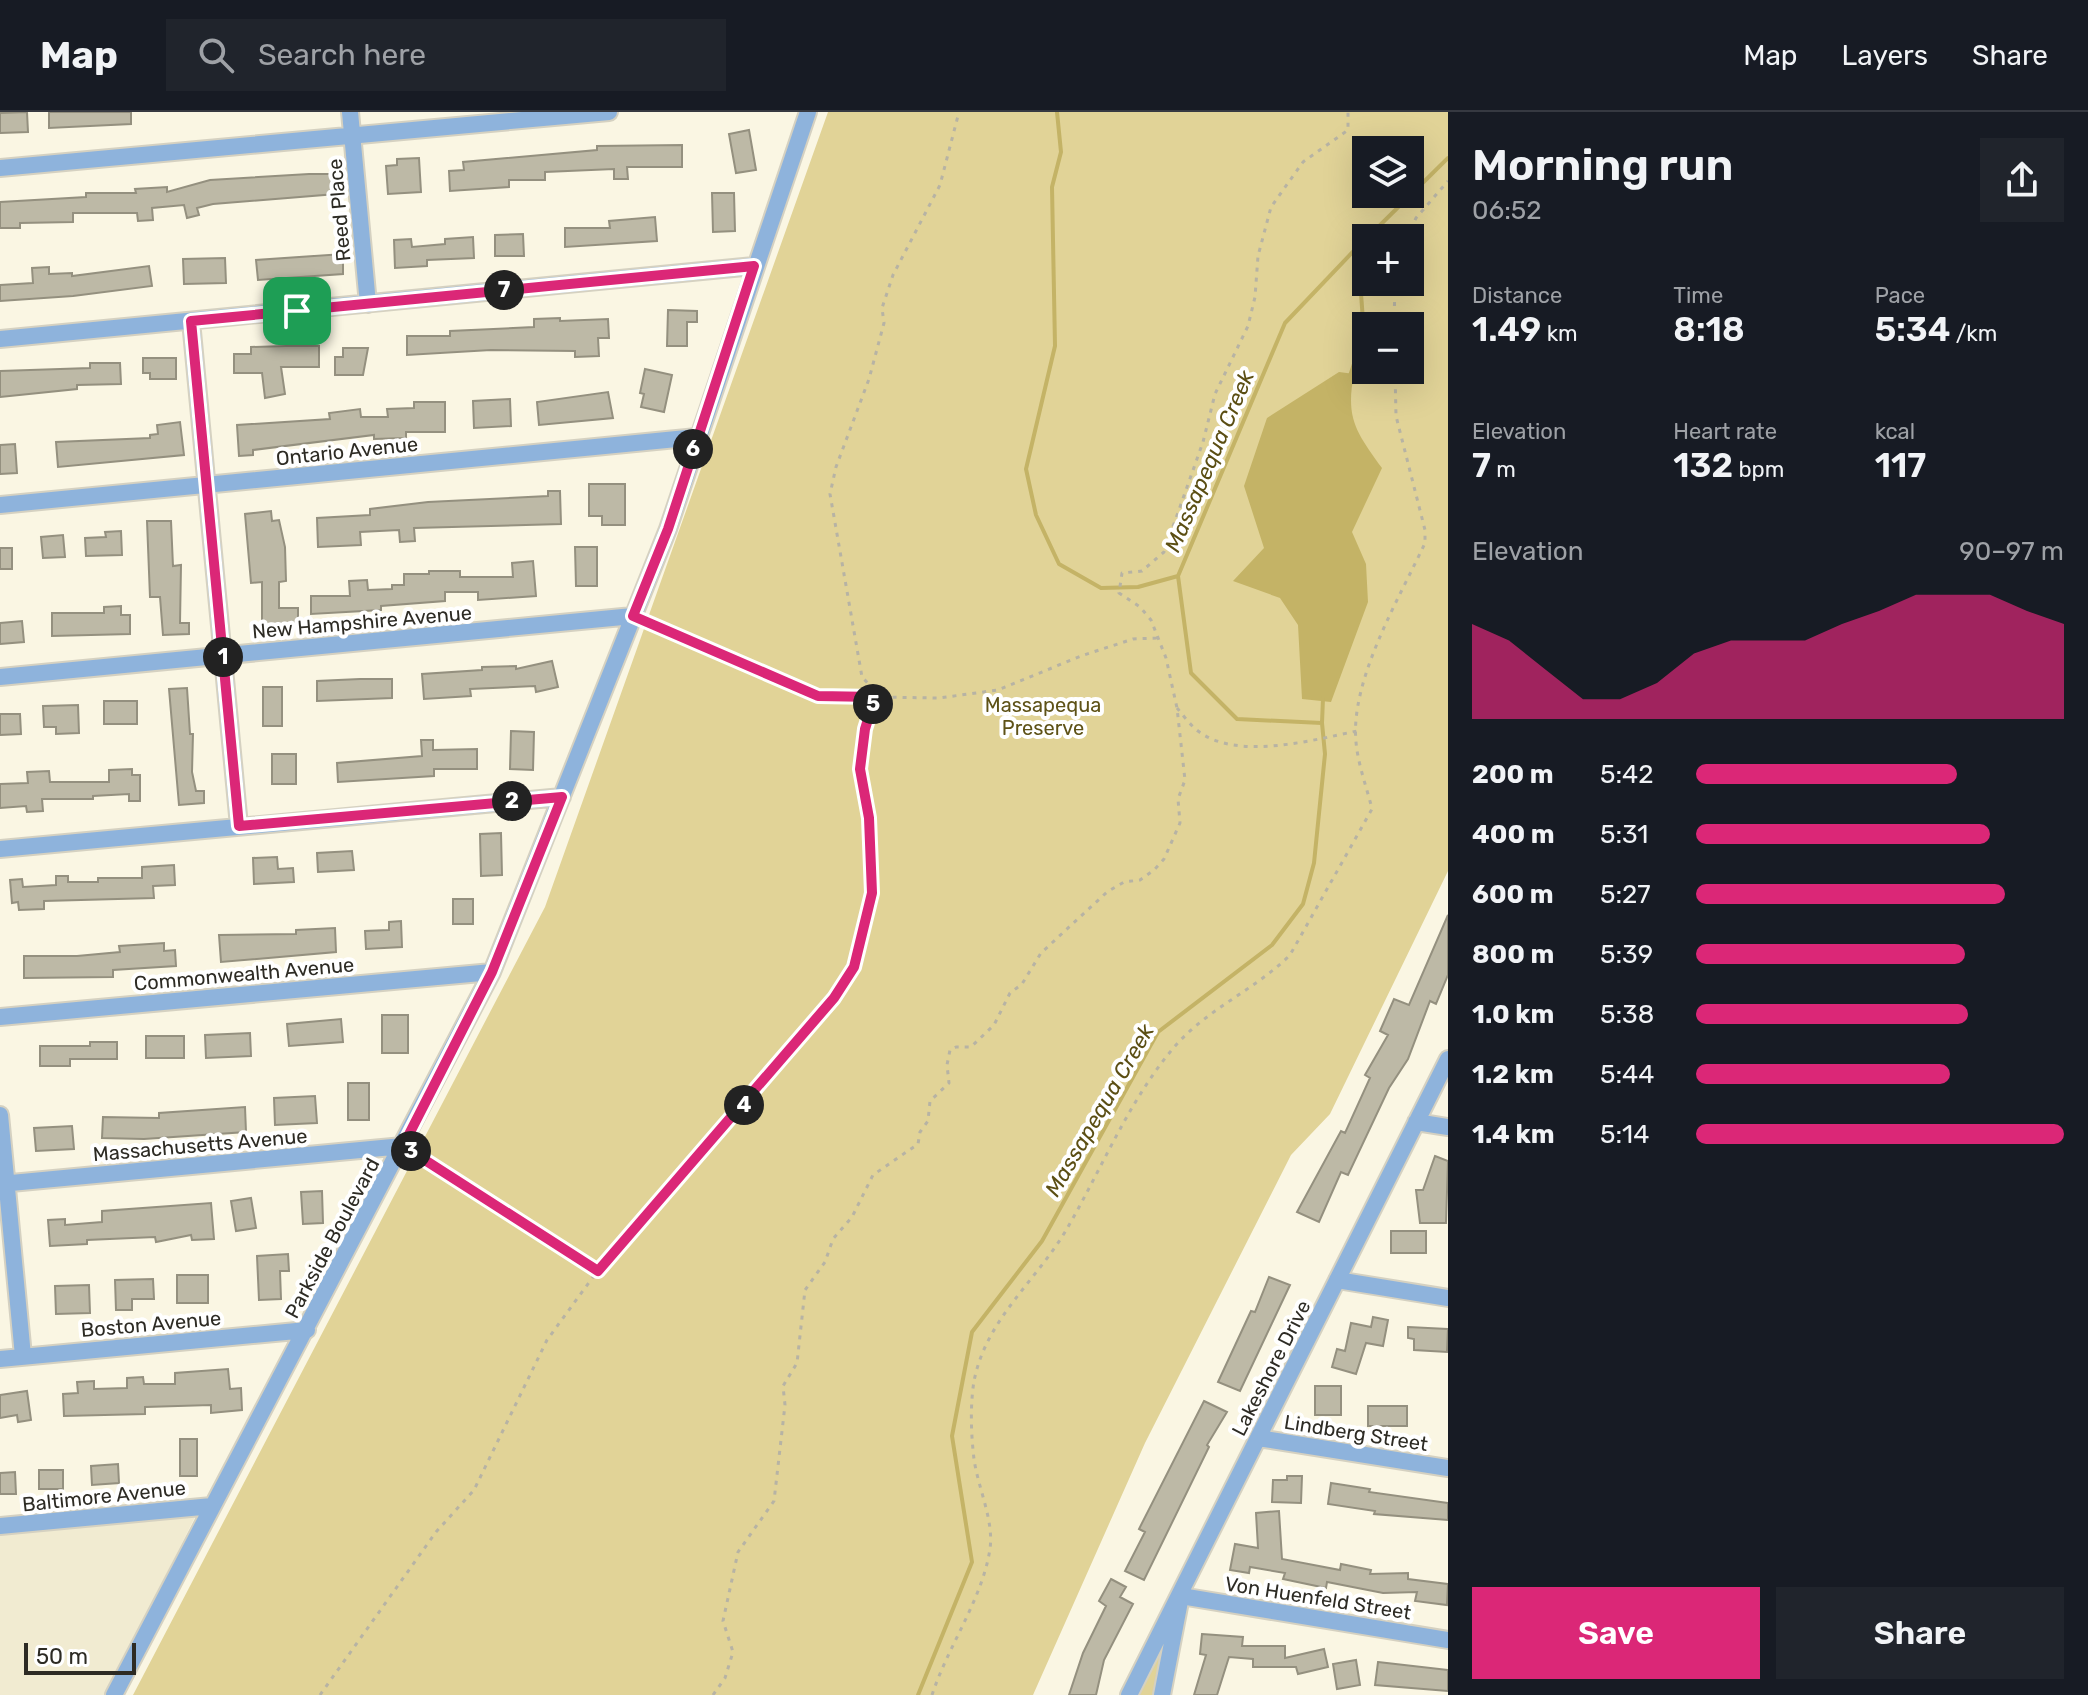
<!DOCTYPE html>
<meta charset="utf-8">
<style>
:root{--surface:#171b24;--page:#20242c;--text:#f1f3f6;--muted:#9ea1a6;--line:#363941;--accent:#db2777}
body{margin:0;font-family:Rubik,sans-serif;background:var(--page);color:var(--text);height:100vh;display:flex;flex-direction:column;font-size:30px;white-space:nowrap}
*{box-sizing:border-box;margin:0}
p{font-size:26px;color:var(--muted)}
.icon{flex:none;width:44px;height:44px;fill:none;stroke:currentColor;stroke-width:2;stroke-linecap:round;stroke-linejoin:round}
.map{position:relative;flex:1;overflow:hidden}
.panel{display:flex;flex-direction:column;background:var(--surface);width:640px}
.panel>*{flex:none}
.tools{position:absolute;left:1352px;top:24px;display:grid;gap:16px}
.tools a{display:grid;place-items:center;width:72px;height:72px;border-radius:0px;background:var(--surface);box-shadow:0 8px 32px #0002;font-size:40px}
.scale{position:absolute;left:24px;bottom:20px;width:112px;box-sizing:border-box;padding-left:8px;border:4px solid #2d2b24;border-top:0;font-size:22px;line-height:28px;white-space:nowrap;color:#2d2b24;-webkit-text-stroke:6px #fff;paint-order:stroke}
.pin{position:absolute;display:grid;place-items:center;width:68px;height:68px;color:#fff;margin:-34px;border-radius:16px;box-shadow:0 4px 12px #0006}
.km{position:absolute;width:40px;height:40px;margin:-20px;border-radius:50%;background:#222;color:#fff;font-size:22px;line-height:40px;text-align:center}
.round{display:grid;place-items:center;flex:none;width:84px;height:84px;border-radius:0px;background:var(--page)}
.summary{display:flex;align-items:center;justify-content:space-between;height:136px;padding:0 24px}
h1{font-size:44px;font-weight:600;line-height:60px}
.figures{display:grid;grid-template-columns:repeat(3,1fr);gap:12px;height:136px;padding:8px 24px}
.figures div{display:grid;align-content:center}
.figures b{font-size:34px;font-weight:600}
.figures small{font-size:22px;font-weight:400}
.figures p{font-size:22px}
.chart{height:224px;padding:16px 24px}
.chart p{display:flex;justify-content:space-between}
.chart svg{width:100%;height:144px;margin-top:8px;fill:var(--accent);opacity:.7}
.action{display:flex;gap:16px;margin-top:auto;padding:16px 24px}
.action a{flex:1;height:92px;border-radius:0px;background:var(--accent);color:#fff;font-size:32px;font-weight:600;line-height:92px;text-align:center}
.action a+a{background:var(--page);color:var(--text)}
ul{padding:0 24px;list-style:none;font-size:26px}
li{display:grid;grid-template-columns:128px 96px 1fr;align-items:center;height:60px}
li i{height:20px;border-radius:10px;background:var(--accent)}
header{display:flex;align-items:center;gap:48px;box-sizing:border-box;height:112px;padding:0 40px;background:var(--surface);border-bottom:2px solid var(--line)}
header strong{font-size:38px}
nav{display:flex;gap:44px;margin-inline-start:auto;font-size:28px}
.search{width:560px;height:72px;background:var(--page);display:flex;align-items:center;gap:20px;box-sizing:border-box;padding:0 28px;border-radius:0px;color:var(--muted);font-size:30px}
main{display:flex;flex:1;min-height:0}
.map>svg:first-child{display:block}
.built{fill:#f1ebd1}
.green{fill:#e1d397;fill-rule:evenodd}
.water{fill:#c4b366}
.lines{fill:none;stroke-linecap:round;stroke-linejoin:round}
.stream{stroke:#c4b366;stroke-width:4}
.building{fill:#bdb9a6;stroke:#94907f;stroke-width:2}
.minor-casing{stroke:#d5d1c1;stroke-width:20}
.path{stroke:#b7b3a4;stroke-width:3;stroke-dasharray:4 6;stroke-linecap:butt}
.minor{stroke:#8eb3dc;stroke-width:16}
.route-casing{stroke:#fff;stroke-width:16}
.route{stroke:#db2777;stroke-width:10}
.labels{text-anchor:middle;stroke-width:8;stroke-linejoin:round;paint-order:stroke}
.street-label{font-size:20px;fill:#2d2b24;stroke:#fff}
.park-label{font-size:20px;fill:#5e5217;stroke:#fff}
.water-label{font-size:22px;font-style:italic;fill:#5b4e13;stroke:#fff}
</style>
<header>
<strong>Map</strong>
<div class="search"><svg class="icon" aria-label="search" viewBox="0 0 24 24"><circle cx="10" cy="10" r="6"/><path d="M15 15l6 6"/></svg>Search here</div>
<nav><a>Map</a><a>Layers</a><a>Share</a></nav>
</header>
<main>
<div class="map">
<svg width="1448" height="1583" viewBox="0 0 1448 1583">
<rect width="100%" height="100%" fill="#faf6e3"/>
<path class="built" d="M195,1405L106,1583H0V1423Z"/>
<path class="green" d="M828,0H1448V759L1330,1002L1291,1043L1145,1331L1033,1583H133L545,795ZM1366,38H1410V82H1366ZM1366,126H1410V170H1366ZM1366,214H1410V258H1366Z
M1181,1484L1163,1583H1129Z"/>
<path class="water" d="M1339,260L1354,262C1345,307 1357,321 1382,356L1352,420L1366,452L1368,490L1331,590L1302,587L1298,513L1280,486L1233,469L1264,436L1244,374L1267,306Z"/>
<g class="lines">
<path class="stream" d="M1057,0L1061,40L1052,75L1055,234L1026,357L1036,403L1059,452L1101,476L1138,475L1178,464
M1367,126L1448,46
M1349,267L1364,222L1360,168L1366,145
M1322,611L1323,586
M918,1583L972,1450L952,1324L972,1220L1042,1129L1158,920L1272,833L1303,792L1314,751L1325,642L1322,611L1237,607L1191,561L1178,464L1285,211L1366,126"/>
</g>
<path class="building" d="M27,0L28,20L0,21V1Z
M49,0H131V12L49,16Z
M749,18L756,58L736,61L729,22Z
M682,33V55H627L628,67H614V57L545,60V68H509V75L450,79L449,59L464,58L463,50L597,38V34Z
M419,46L421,80L388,82L386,54L397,53V47Z
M309,62H336V82L213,92L197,96L199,103L187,106L184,93L152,96L153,108L138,109L137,101H73V110L20,111V116H0V90L86,85V81H136L135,77L167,75V80L210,68Z
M712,81H734L735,119L713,120Z
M655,105L657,129L565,135V116H610L609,109Z
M523,122L524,144H495V123Z
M473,125L474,146L427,148V154L395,156L394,128L411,127L412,135L445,132V127Z
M343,142V162L258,168L256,148Z
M225,146L226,171L184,172L183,147Z
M149,154L152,174L73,184L0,189V173L33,171L32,156L49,155V162L72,161V164Z
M668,198L697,199V210H687V234H667Z
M560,206V209L608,207L609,226H598L599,244L575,245V239L491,238L407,243V224H450V219L534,215V207Z
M286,234H319V255H281L285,282L265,286L262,261H234V242H251V235Z
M343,236H368L363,263H335V245H343Z
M143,246H176V267H150V261H143Z
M90,251H120L121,272L77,273V277L0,285V259L90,256Z
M645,257L672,263L664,300L641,295L644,282L640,281Z
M608,280L613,306L539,313L537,290Z
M510,287L511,314L474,316L473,289Z
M414,290H445V320H406V326L374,327V323L253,338V343L239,344L237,313L330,307L329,301L360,297L361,305H388L387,297L414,296Z
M180,310L184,343L58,355L56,330L150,326V323L158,322L157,313Z
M15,332L17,361L0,362V333Z
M589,372H625V413H602V404H589Z
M548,379H560L561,412L414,416L415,429L400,430L399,418L360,420L361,433L318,435L317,406L370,403V397L428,390L548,384Z
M271,399L272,409L279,408L285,435L286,469L279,470V496H298V511H279V514H262V470L251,471L245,402Z
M147,409H171L173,454L181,453L180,511H189V522L163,523L160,485H150Z
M121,419L122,443L86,444L85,426L106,425L105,420Z
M63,423L65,445L43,446L41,425Z
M575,435H597V474H576Z
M0,436H12V457H0Z
M533,449L536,484L478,488V480H445V489L381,494V498L311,502V484H350L349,469L367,468L368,478L392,477V473H404V462H429V459H460V465H513L512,451Z
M121,494V503H130V522L52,524V501H104V495Z
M22,509L24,530L0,532V511Z
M552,549L558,575L536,580L535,574L470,577L471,584L424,587L422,562L482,558V555L516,554V557Z
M360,567H392V586L317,589V569Z
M263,575H282V614H263Z
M187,576L190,622H193L192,660L196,679H204V691L179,693L169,577Z
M104,589H137V612H104Z
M78,593L79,621L56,622V615H44L43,594Z
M0,602H20L21,622L0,623Z
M511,619L534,620L533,658L510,657Z
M421,628H433V638L477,637V657H434V664L338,670L337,651L422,644Z
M272,642H296V672H272Z
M132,657V663H140V689H129V682L93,684V687H42L43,699L27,700L26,694L0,696V672L28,671L27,660L49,659L50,670H109V658Z
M501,721L502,763L481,764L480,722Z
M352,739L354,758L318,760L317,741Z
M277,745L278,757L293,756L294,770L254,772L253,746Z
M174,753L175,773L153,774L154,786L44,789V797L19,798L18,790L12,791L10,768L22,767L23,775L56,773V764H68V770H98V766H142V755Z
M453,787H473V812H453Z
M1448,803V863L1436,892L1430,889L1408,947L1389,976L1348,1063L1341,1060L1319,1110L1297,1100L1341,1019L1345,1021L1370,966L1365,963L1388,923L1380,919L1394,887L1409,893Z
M401,809L402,835L366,837L365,819L389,818V810Z
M335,816L336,840L221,850L219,823L296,822V818Z
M164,831V839L175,838L176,854L113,858V865L24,866V844H77L120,840L119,834Z
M382,903H408V941H382Z
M341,907L343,930L289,934L287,912Z
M250,921L251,944L206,946L205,923Z
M146,924H184V946H146Z
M90,930H117V947H70V954H40V934H90Z
M348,971H369V1008H348Z
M315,984L317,1011L275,1013L274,986Z
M245,995L246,1020L144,1027L102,1026L103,1005L159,1006V1001Z
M72,1014L74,1037L36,1039L34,1016Z
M1435,1044L1448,1049L1446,1111H1420L1416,1078H1423Z
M322,1079L323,1111L303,1112L301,1080Z
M251,1086L256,1116L236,1119L231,1089Z
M211,1091L214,1127L192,1128L191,1123L156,1130L155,1125L87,1128V1132L50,1134L48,1108L65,1107V1113L102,1110V1099Z
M1391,1119H1426V1141H1391Z
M288,1142L289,1159H280L281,1187L259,1188L257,1144Z
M177,1163H208V1191H177Z
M1269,1165L1290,1173L1240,1279L1218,1270L1251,1199L1255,1200Z
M153,1167L154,1187H132V1198H116L115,1168Z
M89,1173L90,1201L56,1202L55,1174Z
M1373,1205L1388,1208L1383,1234L1366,1231L1356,1262L1332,1255L1337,1237L1345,1239L1351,1211L1371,1215Z
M1408,1215L1448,1217L1447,1240L1414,1238V1227L1408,1226Z
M228,1257L230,1277L241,1276L242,1298L211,1301V1293L145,1295V1302L64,1304L63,1282L78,1281L77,1270L94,1269V1277L127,1276V1266L143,1265L144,1272H175V1261Z
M1315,1274H1341V1303H1315Z
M27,1279L31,1308L18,1310L17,1303L0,1306V1283Z
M1204,1289L1227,1300L1207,1333L1209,1335L1144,1468L1125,1459L1145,1420L1139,1417Z
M1368,1294H1407V1314H1368Z
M180,1327H197V1364H180Z
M118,1352L119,1371L92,1373L91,1354Z
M39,1358H63V1377H39Z
M15,1360L16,1382H0V1361Z
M1287,1364H1302L1301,1391L1272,1390L1273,1368H1287Z
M1331,1371L1370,1377L1369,1380L1448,1391V1408L1374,1402L1375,1399L1328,1392Z
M1279,1399L1282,1447L1340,1458L1341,1452L1371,1458L1370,1462L1408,1461V1467L1448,1472L1447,1493L1415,1489L1417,1480L1383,1481L1327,1470L1326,1476L1283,1467L1285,1461L1250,1455L1249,1461L1230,1458L1235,1432L1258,1436L1256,1401Z
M1111,1467L1126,1475L1120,1485L1133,1492L1104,1548L1096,1583H1069L1083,1541L1106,1494L1099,1489Z
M1202,1522L1243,1525L1242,1534H1285V1546L1324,1537L1328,1555L1298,1562L1296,1555H1253V1547L1229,1545L1217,1583H1194L1206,1543L1200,1542Z
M1356,1548L1360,1573L1337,1577L1333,1552Z
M1378,1550L1448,1558V1579L1375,1573Z"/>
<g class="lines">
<g class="minor-casing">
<path id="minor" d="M350,0L368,192
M0,56L609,0
M191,209L239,714
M0,227L754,154
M0,393L697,325
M0,565L633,504
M0,737L562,685
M0,905L492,860
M0,1003L23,1244
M1416,1010L1448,1015
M0,1072L403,1034
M1337,1168L1448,1186
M0,1247L307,1218
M1258,1326L1448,1356
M0,1414L212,1394
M114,1583L492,860L668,417L808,0
M1129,1583L1448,947
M1162,1583L1181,1484L1448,1528"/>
</g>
<path class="path" d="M1406,126L1416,106L1448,69
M1394,214L1395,170
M648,510L818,584L939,586L998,578L1081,544L1133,527L1158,526
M1177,596C1183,603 1190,613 1198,619C1237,649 1313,628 1357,619
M416,1043L598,1159
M320,1583L436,1420L474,1378L547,1228L593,1165L738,1001L834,886L854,855L872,781L869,706L860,657L865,617L876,580L862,565L830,382L836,355L869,267L884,211L882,196L893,163L940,73L959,0
M713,1583L725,1566L733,1540L723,1509L738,1440L774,1389L785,1293L783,1274L797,1251L805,1178L825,1150L833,1127L852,1105L873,1063L918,1032L920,1020L928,1009L930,989L949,971L947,953L950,938L956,935H971L994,913L1010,881L1022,872L1041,841L1107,780L1124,770L1140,768L1154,758L1164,747L1180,711L1178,687L1185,668L1177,596L1166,546L1151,508L1140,495L1119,481L1122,461L1142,459L1164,440L1203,330L1215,282L1248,214L1255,185L1258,144L1271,95L1303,50L1348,18V0
M932,1583C948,1534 982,1488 990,1437C994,1408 978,1376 974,1347C971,1322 970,1294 974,1269C986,1208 1034,1171 1065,1120C1101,1059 1129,987 1176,933C1209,896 1256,877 1290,843L1372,697C1367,676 1358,653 1356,630C1350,568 1399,487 1425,431V418L1396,304L1395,258"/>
<use href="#minor" class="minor"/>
</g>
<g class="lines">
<g class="route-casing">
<path id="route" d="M754,154L668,417L633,504L818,584L875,585L865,617L860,657L869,706L872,781L854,855L834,886L598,1159L403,1034L492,860L562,685L239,714L191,209Z"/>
</g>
<use href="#route" class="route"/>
</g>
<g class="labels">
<g class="street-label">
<text transform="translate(339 98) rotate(-95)" y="7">Reed Place</text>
<text transform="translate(347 339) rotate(-6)" y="7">Ontario Avenue</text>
<text transform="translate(362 510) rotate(-5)" y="7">New Hampshire Avenue</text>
<text transform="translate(244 862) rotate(-5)" y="7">Commonwealth Avenue</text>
<text transform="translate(200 1033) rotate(-5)" y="7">Massachusetts Avenue</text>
<text transform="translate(332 1126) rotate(-62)" y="7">Parkside Boulevard</text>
<text transform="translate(151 1212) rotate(-5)" y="7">Boston Avenue</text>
<text transform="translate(1271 1256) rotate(-63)" y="7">Lakeshore Drive</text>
<text transform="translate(1356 1321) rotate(9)" y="7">Lindberg Street</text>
<text transform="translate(104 1384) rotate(-6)" y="7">Baltimore Avenue</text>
<text transform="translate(1318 1486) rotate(9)" y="7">Von Huenfeld Street</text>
</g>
<g class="park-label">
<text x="1043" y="600">Massapequa<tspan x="1043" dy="23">Preserve</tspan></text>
</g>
<g class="water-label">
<text transform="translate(1209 349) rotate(-67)" y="8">Massapequa Creek</text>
<text transform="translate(1099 998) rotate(-60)" y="8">Massapequa Creek</text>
</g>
</g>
</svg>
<div class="tools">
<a><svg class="icon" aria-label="layers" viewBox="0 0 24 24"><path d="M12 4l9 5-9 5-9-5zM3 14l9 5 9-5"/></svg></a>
<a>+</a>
<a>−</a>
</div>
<div class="scale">50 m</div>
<div class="pin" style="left:297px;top:199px;background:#1e9e55"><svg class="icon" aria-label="arrive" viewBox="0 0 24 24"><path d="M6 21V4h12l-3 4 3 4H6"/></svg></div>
<b class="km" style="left:223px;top:545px">1</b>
<b class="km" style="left:512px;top:689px">2</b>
<b class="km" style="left:411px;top:1039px">3</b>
<b class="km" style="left:744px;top:993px">4</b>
<b class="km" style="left:873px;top:592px">5</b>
<b class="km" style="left:693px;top:337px">6</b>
<b class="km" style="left:504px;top:178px">7</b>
</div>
<section class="panel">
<div class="summary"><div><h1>Morning run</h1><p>06:52</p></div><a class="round"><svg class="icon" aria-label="share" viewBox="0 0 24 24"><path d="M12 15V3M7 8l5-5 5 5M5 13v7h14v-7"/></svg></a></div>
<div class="figures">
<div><p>Distance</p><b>1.49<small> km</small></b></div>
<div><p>Time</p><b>8:18</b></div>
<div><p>Pace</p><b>5:34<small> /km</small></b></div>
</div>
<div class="figures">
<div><p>Elevation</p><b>7<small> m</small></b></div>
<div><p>Heart rate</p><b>132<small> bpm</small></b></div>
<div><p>kcal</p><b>117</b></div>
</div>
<div class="chart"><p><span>Elevation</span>90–97 m</p>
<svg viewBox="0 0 160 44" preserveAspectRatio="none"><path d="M0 44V15L10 20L20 29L30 38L40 38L50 33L60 24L70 20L80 20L90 20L100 15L110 11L120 6L130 6L140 6L150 11L160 15V44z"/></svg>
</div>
<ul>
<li><b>200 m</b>5:42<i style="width:71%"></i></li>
<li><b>400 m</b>5:31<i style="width:80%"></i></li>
<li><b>600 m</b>5:27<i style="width:84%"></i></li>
<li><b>800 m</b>5:39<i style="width:73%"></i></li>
<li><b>1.0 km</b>5:38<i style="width:74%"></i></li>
<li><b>1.2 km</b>5:44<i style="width:69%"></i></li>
<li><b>1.4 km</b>5:14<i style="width:100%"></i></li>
</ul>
<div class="action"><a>Save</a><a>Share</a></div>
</section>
</main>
